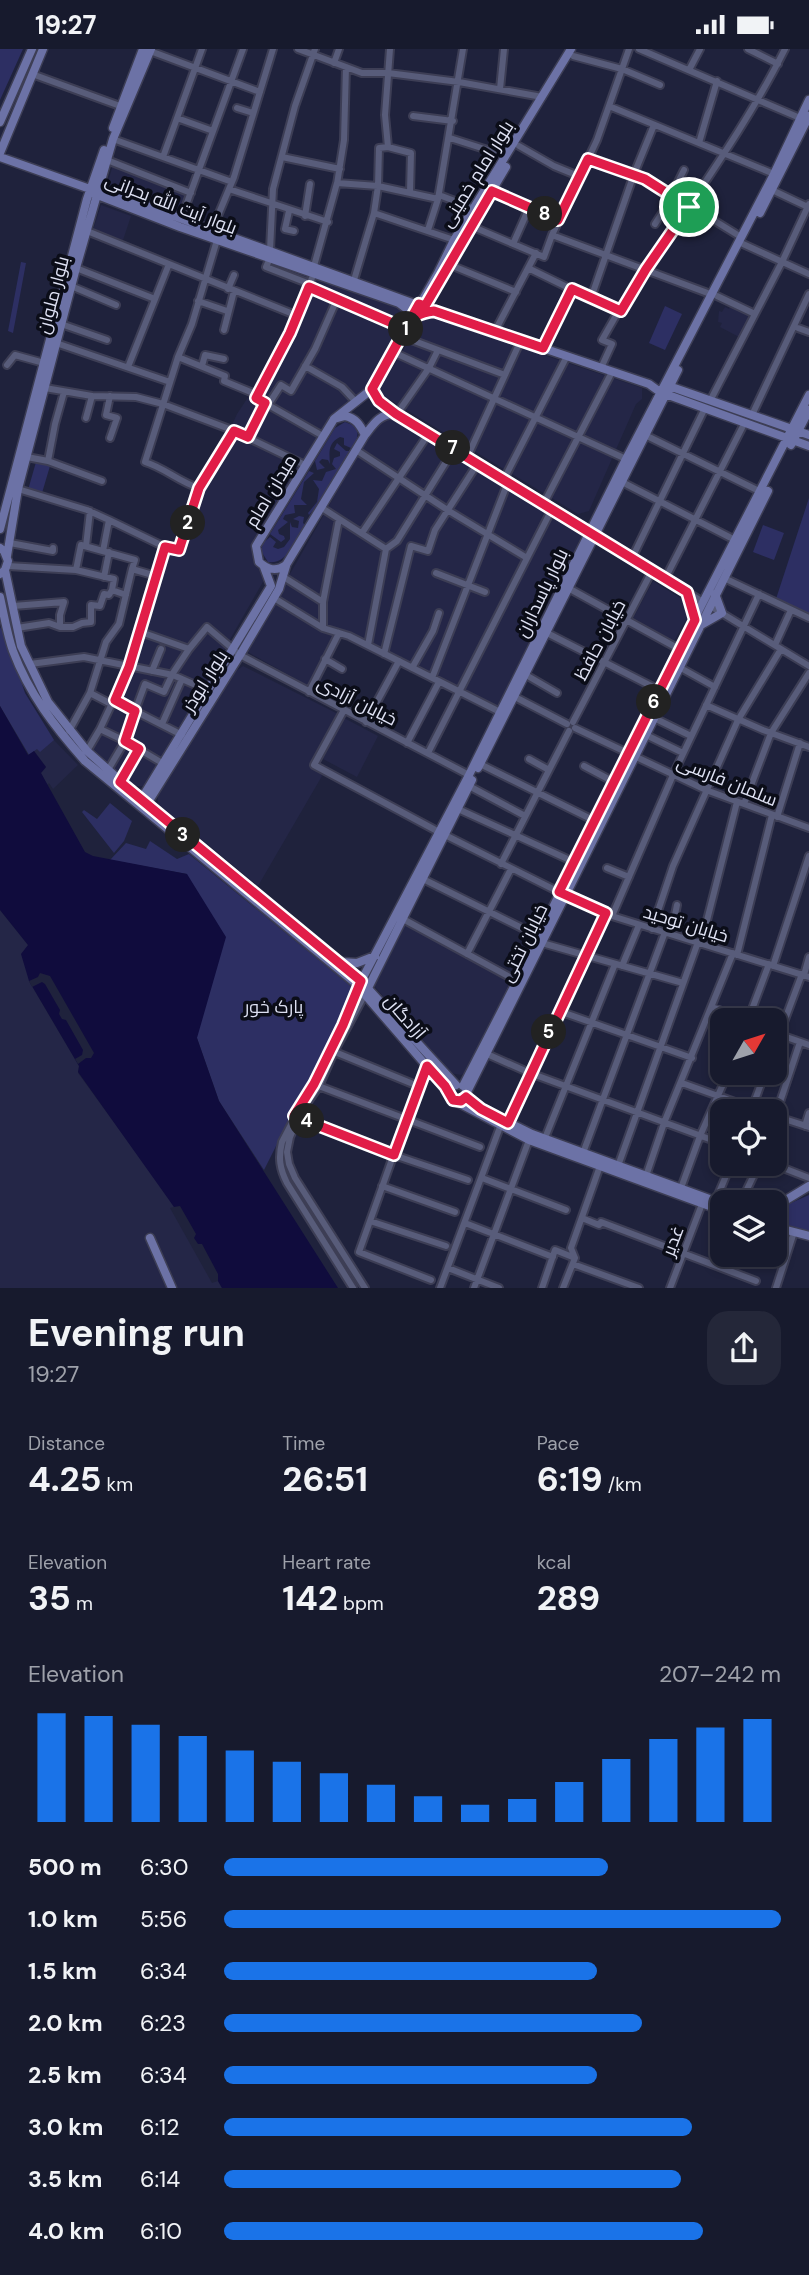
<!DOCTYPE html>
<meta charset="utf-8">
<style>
:root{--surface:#171a2d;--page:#242739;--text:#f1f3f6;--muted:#9ea1aa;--line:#363849;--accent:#1a73e8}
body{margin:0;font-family:"DM Sans",Cairo,sans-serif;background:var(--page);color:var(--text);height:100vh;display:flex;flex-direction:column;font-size:26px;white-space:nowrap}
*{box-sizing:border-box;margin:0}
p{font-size:23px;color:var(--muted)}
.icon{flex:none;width:38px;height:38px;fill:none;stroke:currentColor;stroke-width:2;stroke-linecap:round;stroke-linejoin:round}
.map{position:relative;height:1239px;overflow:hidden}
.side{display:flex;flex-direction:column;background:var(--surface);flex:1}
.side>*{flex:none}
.needle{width:46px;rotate:51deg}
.buttons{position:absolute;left:710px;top:959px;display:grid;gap:14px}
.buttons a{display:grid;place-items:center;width:77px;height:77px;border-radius:14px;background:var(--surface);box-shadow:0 4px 10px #0003,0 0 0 2px var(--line);font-size:35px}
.pin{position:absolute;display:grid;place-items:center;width:60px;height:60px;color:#fff;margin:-30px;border:4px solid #fff;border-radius:50%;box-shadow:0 2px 7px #0007}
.km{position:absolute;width:35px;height:35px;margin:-18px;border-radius:50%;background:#222;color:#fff;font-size:19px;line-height:35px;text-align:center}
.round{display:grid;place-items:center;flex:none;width:74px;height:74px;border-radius:21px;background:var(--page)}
.summary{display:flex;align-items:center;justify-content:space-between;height:119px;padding:0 28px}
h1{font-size:38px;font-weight:700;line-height:52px}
.figures{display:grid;grid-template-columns:repeat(3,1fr);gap:10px;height:119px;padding:7px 28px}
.figures div{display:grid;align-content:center}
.figures b{font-size:35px;font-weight:700}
.figures small{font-size:19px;font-weight:400}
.figures p{font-size:19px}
.chart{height:196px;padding:14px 28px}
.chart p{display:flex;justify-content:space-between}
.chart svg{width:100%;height:126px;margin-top:7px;stroke:var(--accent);stroke-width:6}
ul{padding:0 28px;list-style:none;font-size:23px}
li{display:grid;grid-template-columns:112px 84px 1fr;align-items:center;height:52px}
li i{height:18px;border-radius:9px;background:var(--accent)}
.status{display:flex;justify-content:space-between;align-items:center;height:49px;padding:0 35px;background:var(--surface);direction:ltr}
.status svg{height:19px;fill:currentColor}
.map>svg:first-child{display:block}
.built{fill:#242647}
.green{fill:#2d2f63}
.water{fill:#100c3d}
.pier{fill:#1f223c}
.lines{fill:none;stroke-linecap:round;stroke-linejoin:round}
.minor-casing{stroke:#3d3e55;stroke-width:10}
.major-casing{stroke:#3d3e55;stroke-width:11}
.minor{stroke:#585c7a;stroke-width:6}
.major{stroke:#6c72a6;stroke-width:8}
.route-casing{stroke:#fff;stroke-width:14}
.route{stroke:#e11d48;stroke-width:9}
.labels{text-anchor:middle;stroke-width:7;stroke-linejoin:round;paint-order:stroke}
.street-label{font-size:18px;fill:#e0e3f5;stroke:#0b0d18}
.park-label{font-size:18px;fill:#dcdff1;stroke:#0b0d18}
</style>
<div class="status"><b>19:27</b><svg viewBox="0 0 49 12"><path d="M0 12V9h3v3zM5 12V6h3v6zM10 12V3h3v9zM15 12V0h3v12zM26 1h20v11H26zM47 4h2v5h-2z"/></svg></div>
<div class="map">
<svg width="809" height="1239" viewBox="0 0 809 1239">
<rect width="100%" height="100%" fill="#1f223c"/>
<path class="built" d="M113,116L190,145L181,170L105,142Z
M101,156L131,167L123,191L93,181Z
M270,209L399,254L412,268L372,340L345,360L256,497L258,516L264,531L146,737H135L90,701L139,581L165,498L179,500L194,457L237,365L289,286L310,238L266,218Z
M731,256L751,266L739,288L720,278L722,274L718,273L719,262L722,263L725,258L729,260Z
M428,267L642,339V350L636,355L589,462L578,465L382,346L381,338L422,269Z
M395,369L585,487L500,663L339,583L310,638L246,602L367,390L381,370Z
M653,532L685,552L689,566L674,592L633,569Z
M243,617L338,665L314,716L322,727L258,837L158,755V746L233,624Z
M344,669L378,687L357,728L323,710Z
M51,688L78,716L53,740L49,734L47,736L41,724L46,718L34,702Z
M0,861L28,896L29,932L79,1017L78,1024L165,1143L174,1158L170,1159L212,1234L218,1232L222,1239H0Z
M405,871L513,932L470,1020L461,1026L450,1024L375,938L374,933Z"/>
<path class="green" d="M0,0H23L0,51Z
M21,213L26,214L13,284L8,282Z
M665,257L682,265L665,301L649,294Z
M345,373L355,377C360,385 357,392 351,399L344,396V389L340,388C328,394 329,403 330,415L328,411L322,410L319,413L325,419L317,421L315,412L335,379Z
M337,394L346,402H350L319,455L309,466L308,464L317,453L319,440L313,431L322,432L326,423L336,420L332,415L334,409L340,407V403L334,400Z
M36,413L50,417L42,444L28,441Z
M309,422L314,424L304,433L301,450L307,456H294L295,464L285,466L283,470L288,473L278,481L279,485L284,487L285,490L281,493L270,485Z
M809,449V567L775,553Z
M299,467L304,468L303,474L305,476C296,490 288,516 268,513L261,502L263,494L270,488L276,493L273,498L278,500L284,498L290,490V473L292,478L298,479L299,472L293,470Z
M763,476L784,484L774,511L753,503Z
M0,578L6,588L25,644L54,691L40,703L37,700L29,706L0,657Z
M110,754L132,772L124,792L114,804L82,763L84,761L97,770Z
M150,792L177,810L189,805L353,939V944L264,1121L219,1052L197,989L187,825L110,811L126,794L146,800Z
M809,1146V1184L775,1171V1161Z"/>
<path class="water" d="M0,657L28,706L34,702L46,718L41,724L85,803L93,807L187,825L226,888L197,989L219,1052L338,1239H222L218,1232V1225L202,1195H198L194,1189L196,1185L180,1157L174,1158L78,1023L79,1017L29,932L21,905L28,896L0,861Z"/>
<path class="pier" d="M40,924L50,927L94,1004L91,1009H86L78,1015L75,1010L82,1006L83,1001L66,971L62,970L59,965L60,961L45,935L42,933L32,938L29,932L38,928Z"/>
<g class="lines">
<g class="minor-casing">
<path id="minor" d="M298,0L362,24H388L459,33L542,48
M639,0L800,69
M748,0L778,15
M150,2L260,43
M573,7L622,20L660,36
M334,14L339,0
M689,21L700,0
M32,25L120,57
M500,40L504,0
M609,57L774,125
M237,59L253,64
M413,67L453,72
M177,69L213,82
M450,89L494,103
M113,90L232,133
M699,94L717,32
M519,97L554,117L581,128
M388,98L385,66L390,0
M163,108L202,0
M282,108L340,120
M107,111L191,144
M588,111L645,129L741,188
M337,135L344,91L346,18
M229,140L328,173
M772,141L808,158
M492,142L558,171
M672,145L684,121
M439,146L468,157
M289,162L285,180L294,182
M374,164L454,191
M305,167L310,135
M181,170L243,0
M655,175L674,146
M471,177L544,208L552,186L713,246
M212,181L234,128L273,0
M428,181L438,150L463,0
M87,182L298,267
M552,186L597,91L629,0
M513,195L529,159
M743,195L809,225
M270,201L273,140L295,57L315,0
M270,209L266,218L310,235
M448,215L516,243
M314,217L337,134L378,137L438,150
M76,219L155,250
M528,219L618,263L602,291L612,295L601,319
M314,224L290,284L256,349L323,387
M354,231L374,164L378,137L379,99L388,98L411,104L410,143
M71,237L116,256
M309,238L406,280
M228,240L234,226
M717,247L755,265
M591,249L634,125L654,76
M198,252L227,262
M618,263L621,262C674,174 739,92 785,0
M61,275L107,291
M798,279L809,283
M224,281L234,242
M495,282L536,204
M401,287L505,326
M56,294L170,333
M543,299L572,240
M393,303L626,410
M178,308L225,327L224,332L258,346
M7,316L15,306L44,314
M202,317L205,306L224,310
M305,317L342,338L356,353
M128,318L169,215
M45,339L92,347L136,348L163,355L232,381L305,416
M710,352L782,213L809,155
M268,356L281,336L291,342L315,300L337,250
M401,359L429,319L438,301
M752,366L809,245
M86,369L92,347
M645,386L761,443
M248,388L265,354
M110,389L117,369L106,366L110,347
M356,401L449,462L527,509
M470,402L521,291
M27,408L48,412L102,432
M48,412L55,375L64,343
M504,430L567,307
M622,433L735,491
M199,439C179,433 165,419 145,413L178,308L192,275L217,191
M18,440L87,461L109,471L103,502
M544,454L612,323
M322,459L386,500L368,596
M109,471L165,498
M362,484L429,384
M596,486L703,553
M10,494L53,502V499
M86,497L90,462
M386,500L397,492L454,400
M632,509L705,359
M8,517L76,521L114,530L112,541L126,546
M76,521L81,496L135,511L132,520L156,527
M436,524L485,543
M282,527L323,553
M104,528L109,503
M724,529L809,569
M665,530L745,373
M570,540L679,600
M274,549L323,579L349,587L500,663
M13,557L64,553L60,566V578
M710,557L809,617
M17,579L49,574L60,578H73L82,574L91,573V556L100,557L104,545L109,546L112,541
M323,579V553L339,470
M547,584L659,641
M775,596L791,561
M189,600L207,578L240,606L469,726
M384,605L411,497L428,502L435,481L478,414
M325,610L342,620
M30,615L84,608L173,626L209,642
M679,618L715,638
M412,619L433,582L439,564
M152,622L161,600
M526,626L557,644
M432,629L508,433
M309,643L339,584
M90,644L113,656
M515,648L567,675
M115,651L135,662L145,635L164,643L173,624L189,600L138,582
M706,656L763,681L809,698
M344,661L314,716L439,783
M654,669L691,687
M366,673L399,612
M573,673L652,522
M162,675L182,630
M575,679L706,741L809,779
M100,680L129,618L165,498L179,501L199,439L234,382
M69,682L90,644L106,593L119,575L132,520
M646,686L683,704
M407,694L439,633
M87,702L100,680L125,692L108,721
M428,704L552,460
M529,710L549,721
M164,715L125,692L135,662L182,686
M480,715L595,772
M584,717L614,733
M120,733L139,700
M469,737L525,767
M744,755L771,684L809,624
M458,760L574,813
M777,768L800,694
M445,786L565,846L612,867L809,928
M501,815L569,682
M607,819L629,828
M423,830L538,887
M612,867L673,726L759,545
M403,870L517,932
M652,880L673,817L738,671L781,600
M671,885L677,856
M542,894L683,934
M701,895L737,753
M467,905L511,820
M737,906L772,766
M622,917L639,876
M773,917L809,807
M804,926L809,908
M365,945L334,1003L319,1037L302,1061L290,1088L287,1103L289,1115L295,1129L365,1239
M712,958L743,971
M559,962L692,1009
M748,971L769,915
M775,984L809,996
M775,997L802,925
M330,1001L418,1037L359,1203L431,1231
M487,1005L530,1024L723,1095
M682,1034L760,1062
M316,1036L480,1098
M418,1037L427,1017
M751,1062L765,1024
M775,1067L809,1078
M296,1068L394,1106L468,1131
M775,1068L800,993
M508,1074L606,864
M805,1077L809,1064
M545,1089L615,915
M583,1104L665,883
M773,1115L809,1129
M618,1117L698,893
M646,1127L664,1074L733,904
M482,1129L566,1161
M382,1137L455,1163
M681,1139L700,1087L728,1024
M715,1153L731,1115
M741,1153L759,1115
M582,1169L599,1176L601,1173L756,1232
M370,1172L446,1197
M465,1174L553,1208
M573,1215L639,1239
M448,1219L499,1239
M353,1239L287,1134C280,1120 278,1109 282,1093L343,976L358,938
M440,1239L500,1078
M474,1239L529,1091
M542,1239L555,1201L575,1209
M563,1239L575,1209L571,1199L600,1117
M670,1239L702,1155
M776,1239L794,1183"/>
</g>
<g class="major-casing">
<path id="major" d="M0,73L32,0
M113,79L143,0
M0,104L43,0
M0,108L90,140H100L434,262L649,335L660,343L809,397
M95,145L180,178L399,254L407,260L412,268
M760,164L809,67
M443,224L506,118
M425,257L437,236
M666,336L809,386
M372,340L379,352L396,365L593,485
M345,367C356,369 360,376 365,386L286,516C276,523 268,521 259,513L256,497L334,370Z
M334,370L372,340L438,224L454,191L571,0
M365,386C373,376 380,364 395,365
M791,396L809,361
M0,480L87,150L104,101
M0,499L4,502L8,512L5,521L0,525
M7,507L18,440L76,219L113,90L151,0
M5,521L21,597L48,653L87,702L159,766L361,932L456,1036
M687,543L694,570
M0,548C4,566 7,585 13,602C29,645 55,678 85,712L354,933L450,1044
M701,576L722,564L715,545
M478,719L678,321
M139,754L271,537L264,518
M145,758L240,606L279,540L286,517
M341,913L357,914L375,907
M358,938L469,726L626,410L774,125L809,51
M365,945L472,731
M463,1037L517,932L679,600L809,346
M450,1042L453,1051L529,1091L723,1162
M467,1043L768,442
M466,1048L481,1060L532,1085L723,1155
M458,1053L466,1048V1040
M775,1155L786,1151L809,1137
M775,1178L809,1187
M150,1189L172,1239"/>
</g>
<use href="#minor" class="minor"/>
<use href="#major" class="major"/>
</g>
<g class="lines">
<g class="route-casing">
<path id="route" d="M689,158L646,220L621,262L572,240L543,299L434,262C419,264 413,267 406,280L309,238L290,284L256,349L265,354L248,388L234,382L199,439L179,501L165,498L129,618L115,651L135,662L125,692L139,700L120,733L361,932L343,976L314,1035L294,1067L394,1106L427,1017L445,1037L453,1051L461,1052L466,1048L481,1060L508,1074L606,864L559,843L695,571L687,543L396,365L379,352L372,340L419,255L425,257L492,142L558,171L588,110L645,130L689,158"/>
</g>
<use href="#route" class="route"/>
</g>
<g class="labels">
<g class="street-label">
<text transform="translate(477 125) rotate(-58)" y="6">بلوار امام خمینی</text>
<text transform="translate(171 155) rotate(21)" y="6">بلوار آیت الله بحرانی</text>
<text transform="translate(53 246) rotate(-75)" y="6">بلوار ملوان</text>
<text transform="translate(271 442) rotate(-59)" y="6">میدان امام</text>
<text transform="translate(542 544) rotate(-64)" y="6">بلوار پاسداران</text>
<text transform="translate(600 591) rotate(-62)" y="6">خیابان حافظ</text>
<text transform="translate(205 632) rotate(-58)" y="6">بلوار ابوذر</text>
<text transform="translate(357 652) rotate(27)" y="6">خیابان آزادی</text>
<text transform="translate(727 732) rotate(22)" y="6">سلمان فارسی</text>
<text transform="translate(686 875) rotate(17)" y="6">خیابان توحید</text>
<text transform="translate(524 894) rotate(-64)" y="6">خیابان تختی</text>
<text transform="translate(405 968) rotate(49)" y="6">آزادگان</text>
<text transform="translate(673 1192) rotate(-69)" y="6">غدیر</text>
</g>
<g class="park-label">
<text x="274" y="964">پارک خور</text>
</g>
</g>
</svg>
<div class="buttons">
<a><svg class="needle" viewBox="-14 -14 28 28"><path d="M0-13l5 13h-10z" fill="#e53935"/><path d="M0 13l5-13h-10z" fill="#9ea1aa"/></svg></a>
<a><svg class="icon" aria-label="locate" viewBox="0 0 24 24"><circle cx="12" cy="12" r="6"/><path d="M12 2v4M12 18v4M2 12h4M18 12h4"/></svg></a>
<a><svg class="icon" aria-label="layers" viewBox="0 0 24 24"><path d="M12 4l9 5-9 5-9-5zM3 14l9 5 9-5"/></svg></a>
</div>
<div class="pin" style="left:689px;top:158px;background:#1e9e55"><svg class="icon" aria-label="arrive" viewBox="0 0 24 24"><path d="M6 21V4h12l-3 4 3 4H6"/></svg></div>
<b class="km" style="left:406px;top:280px">1</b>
<b class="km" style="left:188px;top:474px">2</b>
<b class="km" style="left:183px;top:786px">3</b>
<b class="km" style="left:307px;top:1072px">4</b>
<b class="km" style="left:549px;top:983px">5</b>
<b class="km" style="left:654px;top:653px">6</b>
<b class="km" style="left:453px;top:399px">7</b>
<b class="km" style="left:545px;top:165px">8</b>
</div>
<section class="side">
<div class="summary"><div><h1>Evening run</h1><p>19:27</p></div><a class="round"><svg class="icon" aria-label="share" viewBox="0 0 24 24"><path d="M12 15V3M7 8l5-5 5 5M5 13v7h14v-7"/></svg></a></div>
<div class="figures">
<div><p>Distance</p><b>4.25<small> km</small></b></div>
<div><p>Time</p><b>26:51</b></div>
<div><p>Pace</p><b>6:19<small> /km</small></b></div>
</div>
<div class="figures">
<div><p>Elevation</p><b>35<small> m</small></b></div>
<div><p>Heart rate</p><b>142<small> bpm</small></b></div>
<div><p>kcal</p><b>289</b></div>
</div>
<div class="chart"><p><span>Elevation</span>207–242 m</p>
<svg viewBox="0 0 160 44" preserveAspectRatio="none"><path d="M5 44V6M15 44V7M25 44V10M35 44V14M45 44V19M55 44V23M65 44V27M75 44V31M85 44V35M95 44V38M105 44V36M115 44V30M125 44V22M135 44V15M145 44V11M155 44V8"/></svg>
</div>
<ul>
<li><b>500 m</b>6:30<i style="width:69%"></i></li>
<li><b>1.0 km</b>5:56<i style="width:100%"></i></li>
<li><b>1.5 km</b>6:34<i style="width:67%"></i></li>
<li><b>2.0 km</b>6:23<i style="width:75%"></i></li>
<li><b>2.5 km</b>6:34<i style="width:67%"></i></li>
<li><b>3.0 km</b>6:12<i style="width:84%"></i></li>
<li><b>3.5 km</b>6:14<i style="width:82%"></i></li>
<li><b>4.0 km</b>6:10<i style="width:86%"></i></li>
</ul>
</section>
